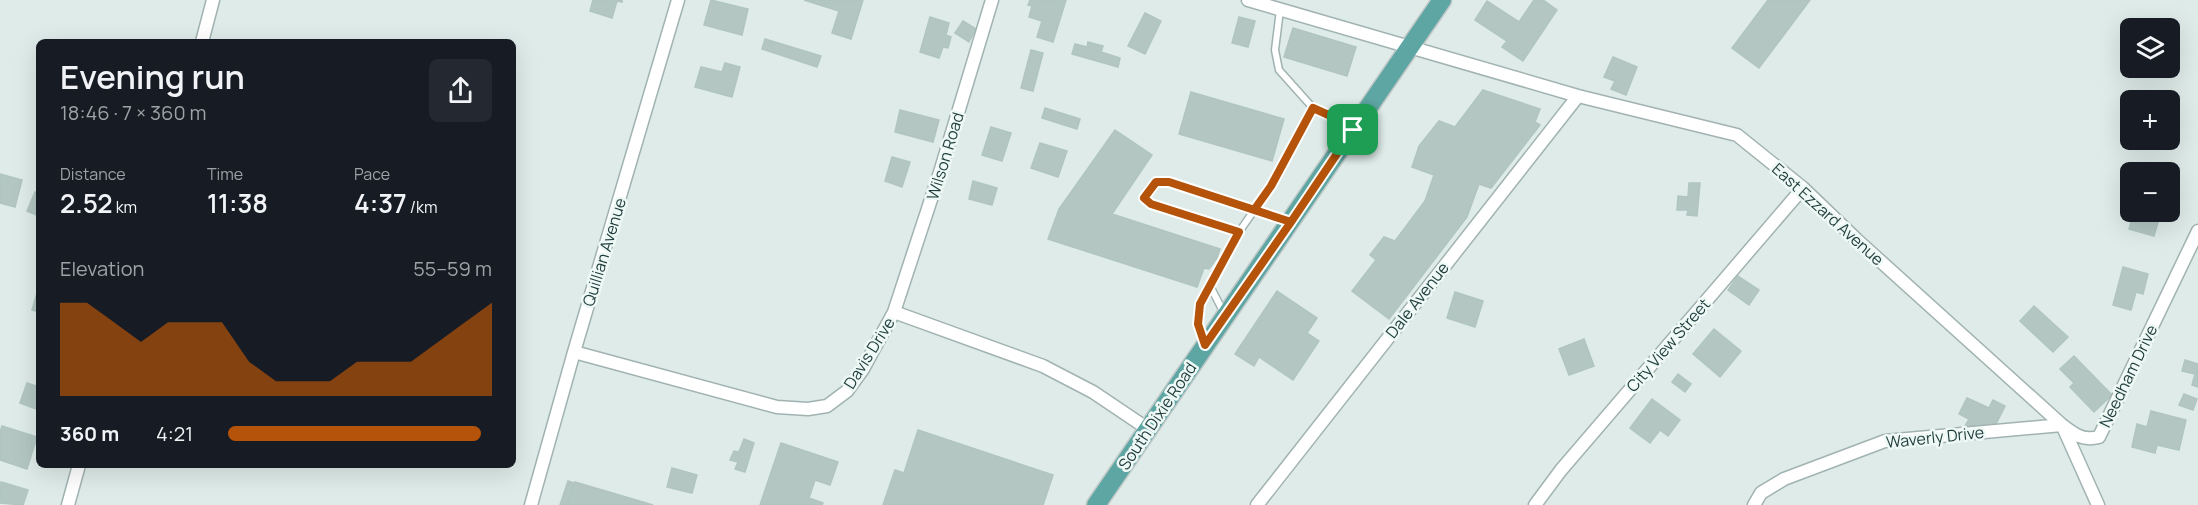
<!DOCTYPE html>
<meta charset="utf-8">
<style>
:root{--surface:#171b24;--page:#242831;--text:#f1f3f6;--muted:#9ea1a6;--accent:#b45309}
body{margin:0;font-family:Manrope,sans-serif;background:var(--page);color:var(--text);height:100vh;display:flex;flex-direction:column;font-size:22px;white-space:nowrap}
*{box-sizing:border-box;margin:0}
p{font-size:20px;color:var(--muted)}
.icon{flex:none;width:33px;height:33px;fill:none;stroke:currentColor;stroke-width:2;stroke-linecap:round;stroke-linejoin:round}
.map{position:relative;flex:1;overflow:hidden}
.drawer{position:absolute;left:36px;top:39px;width:480px;height:429px;display:flex;flex-direction:column;background:var(--surface);border-radius:9px;box-shadow:0 6px 24px #0002}
.drawer>*{flex:none}
.buttons{position:absolute;left:2120px;top:18px;display:grid;gap:12px}
.buttons a{display:grid;place-items:center;width:60px;height:60px;border-radius:9px;background:var(--surface);box-shadow:0 6px 24px #0002;font-size:30px}
.pin{position:absolute;display:grid;place-items:center;width:51px;height:51px;color:#fff;margin:-26px;border-radius:12px;box-shadow:0 3px 9px #0006}
.round{display:grid;place-items:center;flex:none;width:63px;height:63px;border-radius:9px;background:var(--page)}
.overview{display:flex;align-items:center;justify-content:space-between;height:102px;padding:0 24px}
h1{font-size:33px;font-weight:600;line-height:45px}
.stats{display:grid;grid-template-columns:repeat(3,1fr);gap:9px;height:102px;padding:6px 24px}
.stats div{display:grid;align-content:center}
.stats b{font-size:26px;font-weight:600}
.stats small{font-size:16px;font-weight:400}
.stats p{font-size:16px}
.chart{height:168px;padding:12px 24px}
.chart p{display:flex;justify-content:space-between}
.chart svg{width:100%;height:108px;margin-top:6px;fill:var(--accent);opacity:.7}
ul{padding:0 24px;list-style:none;font-size:20px}
li{display:grid;grid-template-columns:96px 72px 1fr;align-items:center;height:45px}
li i{height:15px;border-radius:8px;background:var(--accent)}
.map>svg:first-child{display:block}
.building{fill:#b3c6c2;stroke:#b0c5c1;stroke-width:1.5}
.lines{fill:none;stroke-linecap:round;stroke-linejoin:round}
.service-casing{stroke:#a1b3b1;stroke-width:9}
.minor-casing{stroke:#a1b3b1;stroke-width:15}
.primary-casing{stroke:#c0c8c8;stroke-width:21}
.service{stroke:#fff;stroke-width:6}
.minor{stroke:#fff;stroke-width:12}
.primary{stroke:#5ea6a3;stroke-width:18}
.route-casing{stroke:#fff;stroke-width:12}
.route{stroke:#b45309;stroke-width:8}
.labels{text-anchor:middle;stroke-width:5;stroke-linejoin:round;paint-order:stroke}
.street-label{font-size:16px;fill:#1e3c3b;stroke:#eef8f5}
</style>
<div class="map">
<svg width="2198" height="505" viewBox="0 0 2198 505">
<rect width="100%" height="100%" fill="#deebe8"/>
<path class="building" d="M593,0H622V2L617,1L612,18L590,11Z
M711,0L748,9L742,35L704,25Z
M804,0H863L851,39L832,33L839,11Z
M1030,0H1066L1053,42L1037,37L1042,21L1029,17L1032,6L1028,5Z
M1534,0H1543L1557,10L1523,61L1502,47L1507,41L1475,20L1487,1L1519,22Z
M1768,0H1810L1759,68L1732,48Z
M1145,13L1161,21L1145,54L1128,46Z
M930,17L949,23L946,35L951,37L948,48L943,47L939,58L920,52Z
M1239,17L1255,21L1248,47L1232,43Z
M963,21L976,29L969,42L955,33Z
M1293,28L1356,47L1347,76L1284,57Z
M765,39L821,56L817,67L762,49Z
M1088,42L1103,46L1101,52L1120,58L1118,67L1072,54L1075,44L1087,47Z
M1031,50L1043,53L1033,91L1021,88Z
M1613,57L1637,67L1626,95L1611,89L1615,81L1604,77Z
M725,63L740,67L732,97L695,87L701,67L722,72Z
M1483,90L1540,109L1535,122L1540,125L1491,188L1479,184L1467,217L1389,319L1352,291L1376,260L1370,255L1384,237L1395,241L1425,201L1434,175L1412,167L1419,146L1439,121L1455,127Z
M1191,92L1284,119L1272,161L1179,134Z
M1045,108L1080,119L1077,129L1042,118Z
M900,110L939,120L933,142L895,132Z
M991,127L1011,133L1002,161L982,155Z
M1115,130L1152,155L1112,214L1220,249L1217,258L1209,269L1204,268L1197,287L1048,239L1059,209Z
M1040,143L1067,151L1058,177L1031,168Z
M892,157L910,162L902,187L885,181Z
M0,174L22,180L15,207L0,203Z
M973,181L997,188L992,205L969,199Z
M1689,183H1700L1697,216L1687,215L1688,210H1677L1678,196L1688,197Z
M35,192L39,193V216L27,211Z
M2134,212H2161L2154,236L2129,229Z
M2123,267L2148,274L2143,294L2136,292L2131,310L2113,305Z
M1738,276L1759,290L1749,305L1728,290Z
M39,286V312L32,310Z
M1277,291L1317,318L1307,333L1319,341L1293,380L1259,357L1254,366L1235,354Z
M1455,292L1483,301L1475,327L1447,318Z
M2034,306L2068,337L2053,352L2020,321Z
M1714,329L1741,351L1720,377L1693,354Z
M1584,339L1594,366L1569,375L1559,349Z
M2074,356L2112,395L2094,412L2070,387L2074,383L2060,369Z
M2185,360L2198,364V387L2192,385L2195,374L2182,371Z
M1678,374L1691,384L1685,392L1672,382Z
M39,376V410L20,403L27,383L36,386Z
M2184,394L2197,399L2193,410L2179,405Z
M1967,398L1989,408L1993,400L2005,406L1993,430L1980,424L1976,432L1965,426L1969,419L1959,414Z
M1652,399L1680,420L1668,436L1660,430L1650,443L1630,428Z
M2151,411L2186,420L2179,450L2157,445L2155,453L2132,447L2137,424L2147,427Z
M2,426L37,437L27,469L0,460V432Z
M918,430L1053,475L1043,505H883L895,470L904,473Z
M744,439L754,443L745,472L735,469L738,462L730,460L734,451L739,452Z
M781,443L838,462L830,485L815,480L809,498L823,503L822,505H760Z
M672,468L697,475L692,493L667,487Z
M568,481L574,483L567,505H560Z
M1,482L28,490L23,505L0,503Z
M575,482L653,505H568Z"/>
<g class="lines">
<g class="service-casing">
<path id="service" d="M1313,108L1333,117L1352,130
M1239,232L1151,204L1144,198L1156,182H1169L1289,221
M1210,286L1239,232L1271,186L1313,108L1279,70L1275,50L1280,10
M1203,340C1195,317 1198,307 1210,286L1224,313"/>
</g>
<g class="minor-casing">
<path id="minor" d="M1248,0L1578,96L1737,135L1803,188L1857,240L2062,425C2075,435 2083,441 2099,437L2198,231
M202,42L213,0
M894,312L1043,366L1093,392L1148,429
M574,352L777,407L808,409L827,406L847,391L863,369L894,312L941,169L992,0
M2063,427L2098,505
M68,505L79,465
M531,505L574,352L678,0
M1257,505L1578,96
M1535,505L1561,470L1803,188
M1754,505L1761,493L1784,479L1885,441L2062,425"/>
</g>
<g class="primary-casing">
<path id="primary" d="M1096,505L1442,0"/>
</g>
<use href="#service" class="service"/>
<use href="#minor" class="minor"/>
<use href="#primary" class="primary"/>
</g>
<g class="lines">
<g class="route-casing">
<path id="route" d="M1353,130L1291,222L1169,182H1156L1144,198L1151,204L1239,232L1200,304L1198,324L1205,345L1291,222L1254,210L1271,186L1313,108L1333,117L1353,130"/>
</g>
<use href="#route" class="route"/>
</g>
<g class="labels">
<g class="street-label">
<text transform="translate(945 156) rotate(-73)" y="6">Wilson Road</text>
<text transform="translate(1828 214) rotate(42)" y="6">East Ezzard Avenue</text>
<text transform="translate(604 252) rotate(-73)" y="6">Quillian Avenue</text>
<text transform="translate(1417 300) rotate(-52)" y="6">Dale Avenue</text>
<text transform="translate(1668 345) rotate(-49)" y="6">City View Street</text>
<text transform="translate(869 353) rotate(-58)" y="6">Davis Drive</text>
<text transform="translate(2128 376) rotate(-64)" y="6">Needham Drive</text>
<text transform="translate(1157 416) rotate(-56)" y="6">South Dixie Road</text>
<text transform="translate(1935 437) rotate(-6)" y="6">Waverly Drive</text>
</g>
</g>
</svg>
<div class="buttons">
<a><svg class="icon" aria-label="layers" viewBox="0 0 24 24"><path d="M12 4l9 5-9 5-9-5zM3 14l9 5 9-5"/></svg></a>
<a>+</a>
<a>−</a>
</div>
<div class="pin" style="left:1353px;top:130px;background:#1e9e55"><svg class="icon" aria-label="arrive" viewBox="0 0 24 24"><path d="M6 21V4h12l-3 4 3 4H6"/></svg></div>
<section class="drawer">
<div class="overview"><div><h1>Evening run</h1><p>18:46 · 7 × 360 m</p></div><a class="round"><svg class="icon" aria-label="share" viewBox="0 0 24 24"><path d="M12 15V3M7 8l5-5 5 5M5 13v7h14v-7"/></svg></a></div>
<div class="stats">
<div><p>Distance</p><b>2.52<small> km</small></b></div>
<div><p>Time</p><b>11:38</b></div>
<div><p>Pace</p><b>4:37<small> /km</small></b></div>
</div>
<div class="chart"><p><span>Elevation</span>55–59 m</p>
<svg viewBox="0 0 160 44" preserveAspectRatio="none"><path d="M0 44V6L10 6L20 14L30 22L40 14L50 14L60 14L70 30L80 38L90 38L100 38L110 30L120 30L130 30L140 22L150 14L160 6V44z"/></svg>
</div>
<ul>
<li><b>360 m</b>4:21<i style="width:96%"></i></li>
</ul>
</section>
</div>
